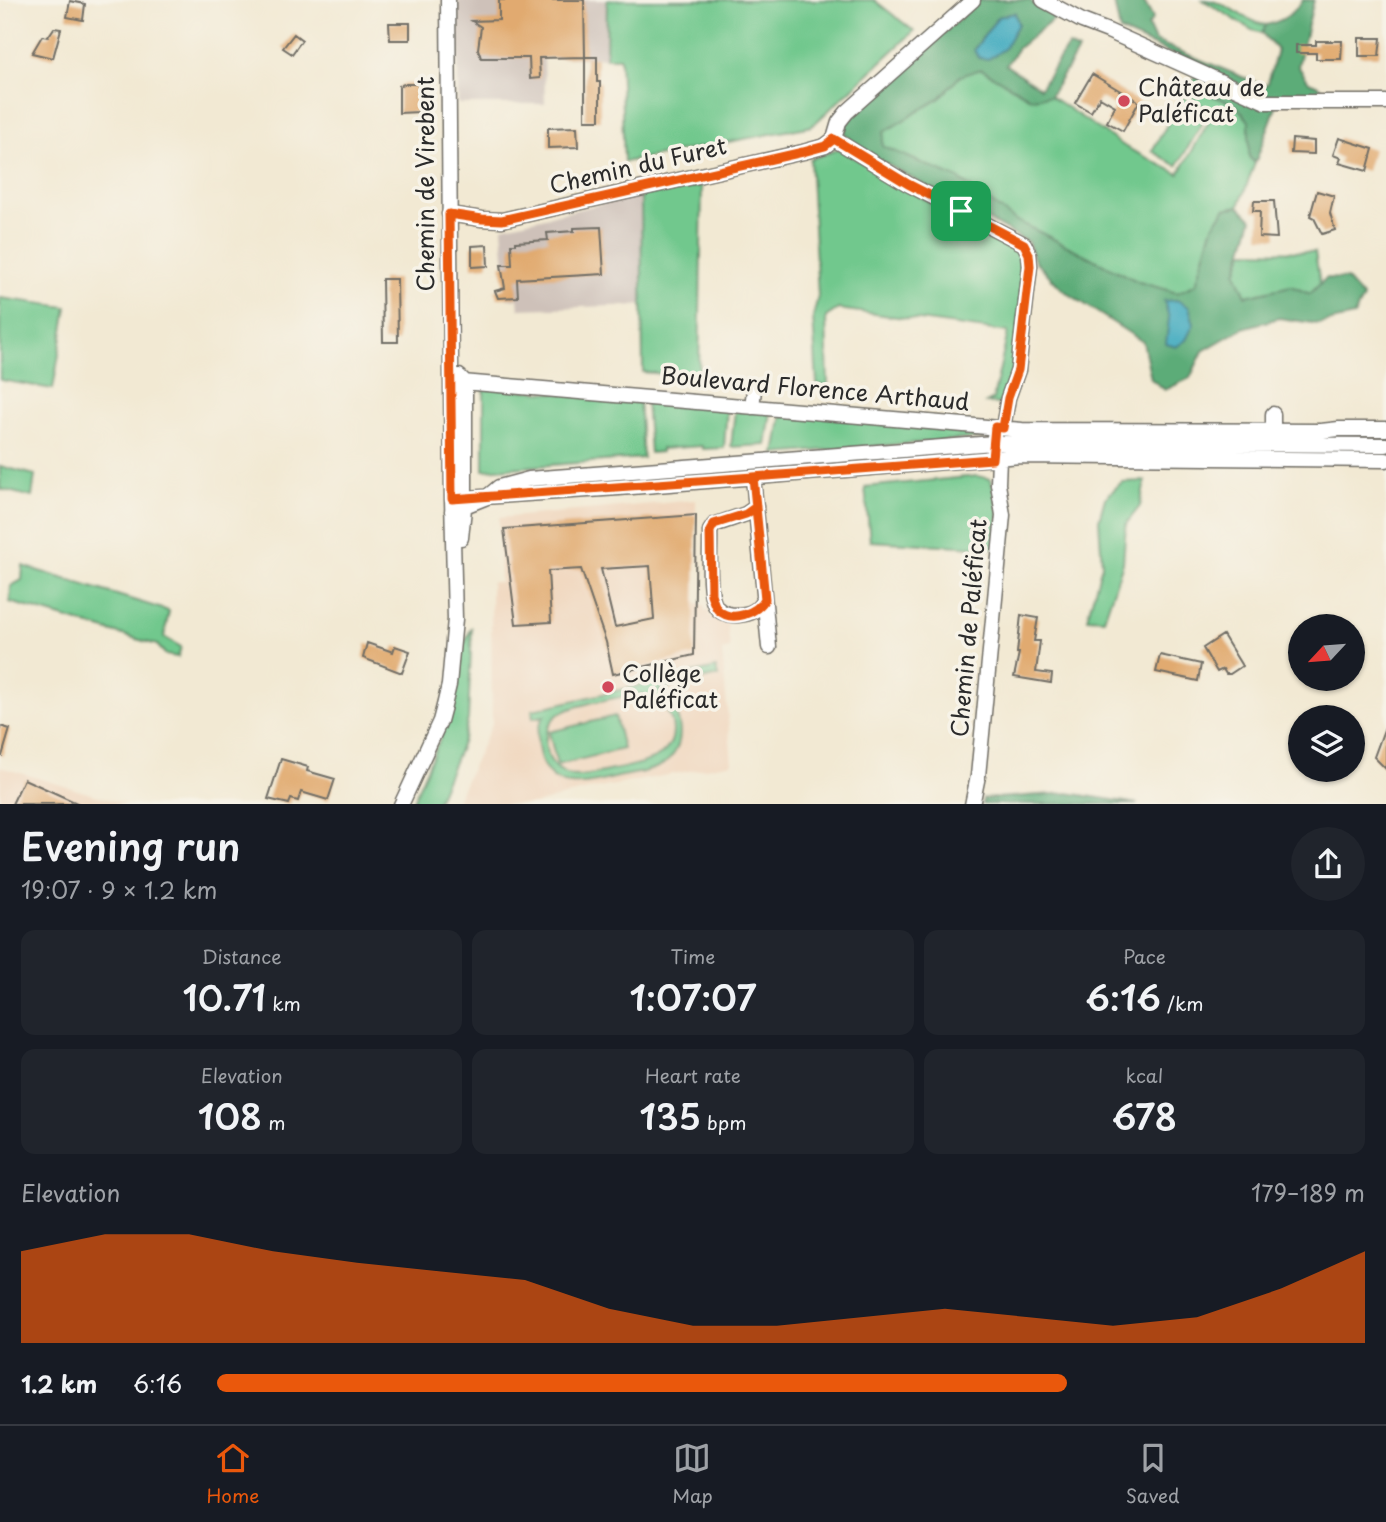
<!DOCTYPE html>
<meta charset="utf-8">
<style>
:root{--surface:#171b24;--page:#20242c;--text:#f1f3f6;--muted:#9ea1a6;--line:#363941;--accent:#ea580c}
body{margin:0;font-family:"Playpen Sans",sans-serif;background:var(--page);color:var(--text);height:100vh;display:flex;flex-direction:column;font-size:26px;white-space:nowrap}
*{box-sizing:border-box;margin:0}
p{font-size:23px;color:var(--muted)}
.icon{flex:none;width:38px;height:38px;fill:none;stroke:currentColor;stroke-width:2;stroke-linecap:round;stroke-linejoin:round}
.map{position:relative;height:804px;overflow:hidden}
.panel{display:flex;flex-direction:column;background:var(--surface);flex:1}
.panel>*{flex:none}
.needle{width:46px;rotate:244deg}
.controls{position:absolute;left:1288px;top:614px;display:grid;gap:14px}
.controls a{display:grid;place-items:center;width:77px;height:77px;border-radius:50%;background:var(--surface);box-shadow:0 2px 5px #0004;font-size:35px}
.pin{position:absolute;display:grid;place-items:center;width:60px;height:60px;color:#fff;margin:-30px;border-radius:14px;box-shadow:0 4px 10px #0006}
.round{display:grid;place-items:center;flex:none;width:74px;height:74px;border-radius:37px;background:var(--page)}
.headline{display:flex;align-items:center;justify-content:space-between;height:119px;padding:0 21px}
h1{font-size:38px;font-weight:600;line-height:52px}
.stats{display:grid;grid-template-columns:repeat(3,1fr);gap:10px;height:119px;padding:7px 21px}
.stats div{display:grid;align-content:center;border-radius:14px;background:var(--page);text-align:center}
.stats b{font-size:35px;font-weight:600}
.stats small{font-size:19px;font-weight:400}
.stats p{font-size:19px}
.chart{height:196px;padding:14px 21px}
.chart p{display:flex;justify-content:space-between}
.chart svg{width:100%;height:126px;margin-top:7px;fill:var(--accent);opacity:.7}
ul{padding:0 21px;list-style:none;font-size:23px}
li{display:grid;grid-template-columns:112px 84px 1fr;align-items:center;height:52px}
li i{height:18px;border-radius:9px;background:var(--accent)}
.tab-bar{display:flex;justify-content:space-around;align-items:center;height:98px;border-top:2px solid var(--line);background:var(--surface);font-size:19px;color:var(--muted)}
.tab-bar a{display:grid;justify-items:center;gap:4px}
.tab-bar .on{color:var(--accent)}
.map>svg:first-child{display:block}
.built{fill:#f0d5bc}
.industrial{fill:#cec1b9}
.green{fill:#71c88d;stroke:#4e7a5c;stroke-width:2;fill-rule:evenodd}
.forest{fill:#5cac78;stroke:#446c52;stroke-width:2;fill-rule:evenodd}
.water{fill:#3faabf;stroke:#356a75;stroke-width:2}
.building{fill:#e1aa6f;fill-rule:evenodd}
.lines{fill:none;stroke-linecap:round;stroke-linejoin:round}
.minor-casing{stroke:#716e66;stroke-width:17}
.minor{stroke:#fff;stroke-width:14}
.route-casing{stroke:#fff;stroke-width:14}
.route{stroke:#ea580c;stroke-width:9}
.poi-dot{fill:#d1495b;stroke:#f7f3e8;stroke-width:2.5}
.labels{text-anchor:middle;stroke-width:7;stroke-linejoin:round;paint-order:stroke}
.poi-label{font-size:23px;fill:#2b2b2b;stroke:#f7f3e8;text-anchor:start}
.street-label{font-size:23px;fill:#2b2b2b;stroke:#f7f3e8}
</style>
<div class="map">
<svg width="1386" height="805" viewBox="0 0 1386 805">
<rect width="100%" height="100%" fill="#f7f3e8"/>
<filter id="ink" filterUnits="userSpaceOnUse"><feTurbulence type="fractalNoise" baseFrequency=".0143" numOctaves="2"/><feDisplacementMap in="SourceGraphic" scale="14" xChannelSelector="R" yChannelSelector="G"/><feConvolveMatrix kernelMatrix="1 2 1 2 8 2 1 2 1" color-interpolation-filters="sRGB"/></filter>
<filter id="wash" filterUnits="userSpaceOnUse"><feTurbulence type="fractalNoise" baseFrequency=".00686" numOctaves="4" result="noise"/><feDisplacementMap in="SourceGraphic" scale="28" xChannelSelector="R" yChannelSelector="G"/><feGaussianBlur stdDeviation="1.57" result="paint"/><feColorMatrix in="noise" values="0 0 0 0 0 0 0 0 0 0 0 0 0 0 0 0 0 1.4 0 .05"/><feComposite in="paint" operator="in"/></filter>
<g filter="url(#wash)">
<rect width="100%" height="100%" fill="#f2e9d3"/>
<path class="built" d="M696,500V604L704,605L705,611H709V616L727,621L730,649L722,651L732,763L582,791L535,804H458L457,799L492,724L491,582H500L499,518Z
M0,767L125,804H0Z"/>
<path class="industrial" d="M458,0H607L606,58H544L545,104H458Z
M641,195L643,305L519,309L518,299H507L502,227Z"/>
<path class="green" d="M607,0H874L914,31L812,126L624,162L620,58H606Z
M1203,0C1226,0 1243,21 1266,25L1262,33L1252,30Z
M981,69L1030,98L1050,96L1127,148L1179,174L1213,114L1189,95L1191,87L1236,105L1249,121V157L1255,163L1239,206L1225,209L1213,226L1196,284L1177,293L1139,282L1015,220L959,179L882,146L884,132L940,98L960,75Z
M1183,97L1209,112L1177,166L1152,151Z
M839,149L950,214L1011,244L1026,260L1012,380L999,404L986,403L993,399L1008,332L838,309L826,317L828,386L817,384L813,317L818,296L810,159Z
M702,186L699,377L643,372L641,195Z
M1244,251L1315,252L1320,284L1310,294L1291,286L1246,296L1236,273Z
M0,298L67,307L53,389L0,380Z
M484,387L639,400L643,458L484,470Z
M646,401L727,408L724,448L703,449L702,446L661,449V452L650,453Z
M735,409L771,412L766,445L731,447Z
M782,413L980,431L979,438L775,454Z
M0,466L35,475L32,497L0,489Z
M977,476L991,479L999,513L995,548L870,541L865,487Z
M1145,481L1140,506L1126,524L1123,563L1104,619L1087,618L1102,565L1099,520L1105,498L1122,482Z
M23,566L169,611L164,637L181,647L178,657L166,655L157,645L10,602L11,586L22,580Z
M472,627L468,719L462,743L436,804L411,805L447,723L454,696L460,653Z
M716,668L718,676L659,690C682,708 691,750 660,766C647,773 631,774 618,777C586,785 548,796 539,752C536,739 536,727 544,716L533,718L532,710ZM637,694C664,693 685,730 665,751C652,765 613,769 594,774C584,776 572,778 563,772C541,761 540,727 559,714C574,704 618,698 637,694Z
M615,716L623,749L557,765L549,732Z"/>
<path class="forest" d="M980,0H1029L1055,18L1018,48L1006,65L1040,88L1068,46L1078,51L1050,96L1031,98L981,69L960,76L940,98L884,132L882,146L959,179L1015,220L1139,282L1177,293L1196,284L1213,226L1225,209L1239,206L1252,219L1236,273L1246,296L1291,286L1310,294L1326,278L1346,279L1363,298L1354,316L1319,324L1279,318L1243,328L1203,351L1190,378L1165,390L1151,379L1143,342L1063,290L1035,261L1028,242L861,150L844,133L847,120ZM1015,13L1018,24L974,49L998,17Z
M1104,0H1143L1153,18L1148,26L1155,41L1264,86L1268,83L1277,50L1262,33L1266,25C1283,21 1293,14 1303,0H1314L1298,66L1309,82L1321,87L1322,98L1278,99L1263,94L1120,31L1114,2Z
M1195,74L1276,107L1255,163L1249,157V121L1236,105L1191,87Z
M1068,793L1138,804H982L983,799Z"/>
<path class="water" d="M1015,13L1018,24L1004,49L988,59L979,58L974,50L998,17Z
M1177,300L1189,307L1194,324L1186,340L1176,347L1166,344L1169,318L1164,301Z"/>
<g id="blocks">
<path class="building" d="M499,0H584L585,57H597V82H600V120H585V57L539,58L540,78L530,79L529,58H481L478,49L481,27L472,21L499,20Z
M70,1L85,4L83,20L67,17Z
M389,23H410V40H390Z
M54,28L61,29L53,58L32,53L42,36L48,37Z
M294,34L302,40L292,54L283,48Z
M1359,38H1381L1379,56H1359Z
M1316,41H1342L1341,59H1316V53H1296V45H1316Z
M1092,74L1139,102L1123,131L1107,122L1115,106L1100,97L1091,112L1075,103Z
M404,84H418L419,112L399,113V86Z
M577,127L578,147L548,148V128Z
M1339,138L1373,149L1367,171L1339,163L1341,158L1333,155Z
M1292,139L1314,141V154L1291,153Z
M1317,191L1334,196L1330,213L1335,230L1322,234L1314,218L1310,216Z
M1254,201H1274L1277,238L1259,237L1260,211H1253Z
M601,227L604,274L517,279L518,297L498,298L495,291L505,288L501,265H512L511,244H516V242L548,240L547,233L574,231V228Z
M487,245L488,266L472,267V246Z
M382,279H397L398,342H383Z
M696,515L694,655L613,674L606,642L581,569L548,571L551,622L516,624L504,529ZM650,566L654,619L615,627L601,569Z
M1021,615L1038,618L1034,641H1040L1036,672L1052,674L1051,683L1014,677L1019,653H1017Z
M1223,635L1242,666L1230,674H1226L1223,669L1217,672L1203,648Z
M367,643L393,652L395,646L410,651L402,673L363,658Z
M1160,655L1201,664L1198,681L1156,672Z
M0,726L10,729L2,756H0Z
M1385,727H1386V769L1374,757Z
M281,759L308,767L307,771L335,779L328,800L301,792L298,801L291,799L289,804L268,799Z
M24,779L79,804H12Z"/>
</g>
</g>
<g filter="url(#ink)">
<use href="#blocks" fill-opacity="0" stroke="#716e66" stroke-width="2"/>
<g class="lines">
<g class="minor-casing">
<path id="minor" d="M1043,0L1082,21L1108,31L1266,102H1386
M834,139L908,184L1024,244L1029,254L1030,266L1018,370L1008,398L1003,428
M834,139L839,122L847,112L973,0
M449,214L482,219L502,220L803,152L825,146L834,139
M459,376L465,382V499L461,538
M451,381L1022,430L1321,431L1339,429H1386
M752,407L754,390
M1273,414V431
M753,477L769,647
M452,499L619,488L1021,456L1386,460
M756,507L746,514L714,525L710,531C711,549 706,596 717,608C722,614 730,615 738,615C751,614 758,611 764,599
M452,511L487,497L499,487L529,479L994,443L1386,445
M401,805L440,721L444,706L449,685L455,619L452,499L448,0
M972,805L978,776L1003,515L998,484L999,458"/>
</g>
<use href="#minor" class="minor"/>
</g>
</g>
<g class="lines" filter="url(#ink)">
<g class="route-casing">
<path id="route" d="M961,211L908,184L834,139L825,146L803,152L502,220L482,219L449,214L452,499L753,477C757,518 761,559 765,599C757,613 732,623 718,610C714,606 713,599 711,594L710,531L714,524L746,514L756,507L753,477L992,459L995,427L1003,428L1008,398L1018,370L1030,266L1029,254L1024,244L961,211"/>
</g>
<use href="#route" class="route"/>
</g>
<g class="poi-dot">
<circle cx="1124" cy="101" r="7"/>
<circle cx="608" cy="687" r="7"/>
</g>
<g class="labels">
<g class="poi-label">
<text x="1138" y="96">Château de<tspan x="1138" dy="26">Paléficat</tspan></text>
<text x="622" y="682">Collège<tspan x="622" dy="26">Paléficat</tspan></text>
</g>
<g class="street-label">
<text transform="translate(638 166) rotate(-13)" y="8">Chemin du Furet</text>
<text transform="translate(426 184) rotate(-90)" y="8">Chemin de Virebent</text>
<text transform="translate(815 389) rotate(5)" y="8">Boulevard Florence Arthaud</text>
<text transform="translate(969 628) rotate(-85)" y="8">Chemin de Paléficat</text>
</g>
</g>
</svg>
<div class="controls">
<a><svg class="needle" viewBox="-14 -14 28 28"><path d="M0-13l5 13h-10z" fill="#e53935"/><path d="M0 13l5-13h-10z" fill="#9ea1a6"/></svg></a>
<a><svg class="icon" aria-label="layers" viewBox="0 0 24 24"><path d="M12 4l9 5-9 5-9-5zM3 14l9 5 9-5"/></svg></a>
</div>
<div class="pin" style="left:961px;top:211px;background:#1e9e55"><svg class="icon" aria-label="arrive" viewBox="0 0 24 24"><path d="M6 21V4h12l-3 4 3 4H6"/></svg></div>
</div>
<section class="panel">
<div class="headline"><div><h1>Evening run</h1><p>19:07 · 9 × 1.2 km</p></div><a class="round"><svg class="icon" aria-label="share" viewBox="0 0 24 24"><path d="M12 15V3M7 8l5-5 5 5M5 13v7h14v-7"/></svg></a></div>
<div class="stats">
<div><p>Distance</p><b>10.71<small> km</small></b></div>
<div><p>Time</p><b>1:07:07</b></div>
<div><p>Pace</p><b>6:16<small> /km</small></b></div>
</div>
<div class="stats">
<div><p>Elevation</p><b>108<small> m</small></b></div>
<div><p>Heart rate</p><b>135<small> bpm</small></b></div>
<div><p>kcal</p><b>678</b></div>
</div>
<div class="chart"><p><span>Elevation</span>179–189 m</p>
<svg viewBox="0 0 160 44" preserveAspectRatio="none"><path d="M0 44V12L10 6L20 6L30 12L40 16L50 19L60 22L70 32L80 38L90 38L100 35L110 32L120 35L130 38L140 35L150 25L160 12V44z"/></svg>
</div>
<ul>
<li><b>1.2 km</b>6:16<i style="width:74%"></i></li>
</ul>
</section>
<nav class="tab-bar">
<a class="on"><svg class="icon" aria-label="home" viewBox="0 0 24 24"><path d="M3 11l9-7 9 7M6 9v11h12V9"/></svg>Home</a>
<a><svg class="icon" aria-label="map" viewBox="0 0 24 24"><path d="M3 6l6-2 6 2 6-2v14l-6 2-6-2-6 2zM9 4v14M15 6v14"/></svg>Map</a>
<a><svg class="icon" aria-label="saved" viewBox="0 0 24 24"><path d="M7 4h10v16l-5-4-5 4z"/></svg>Saved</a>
</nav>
